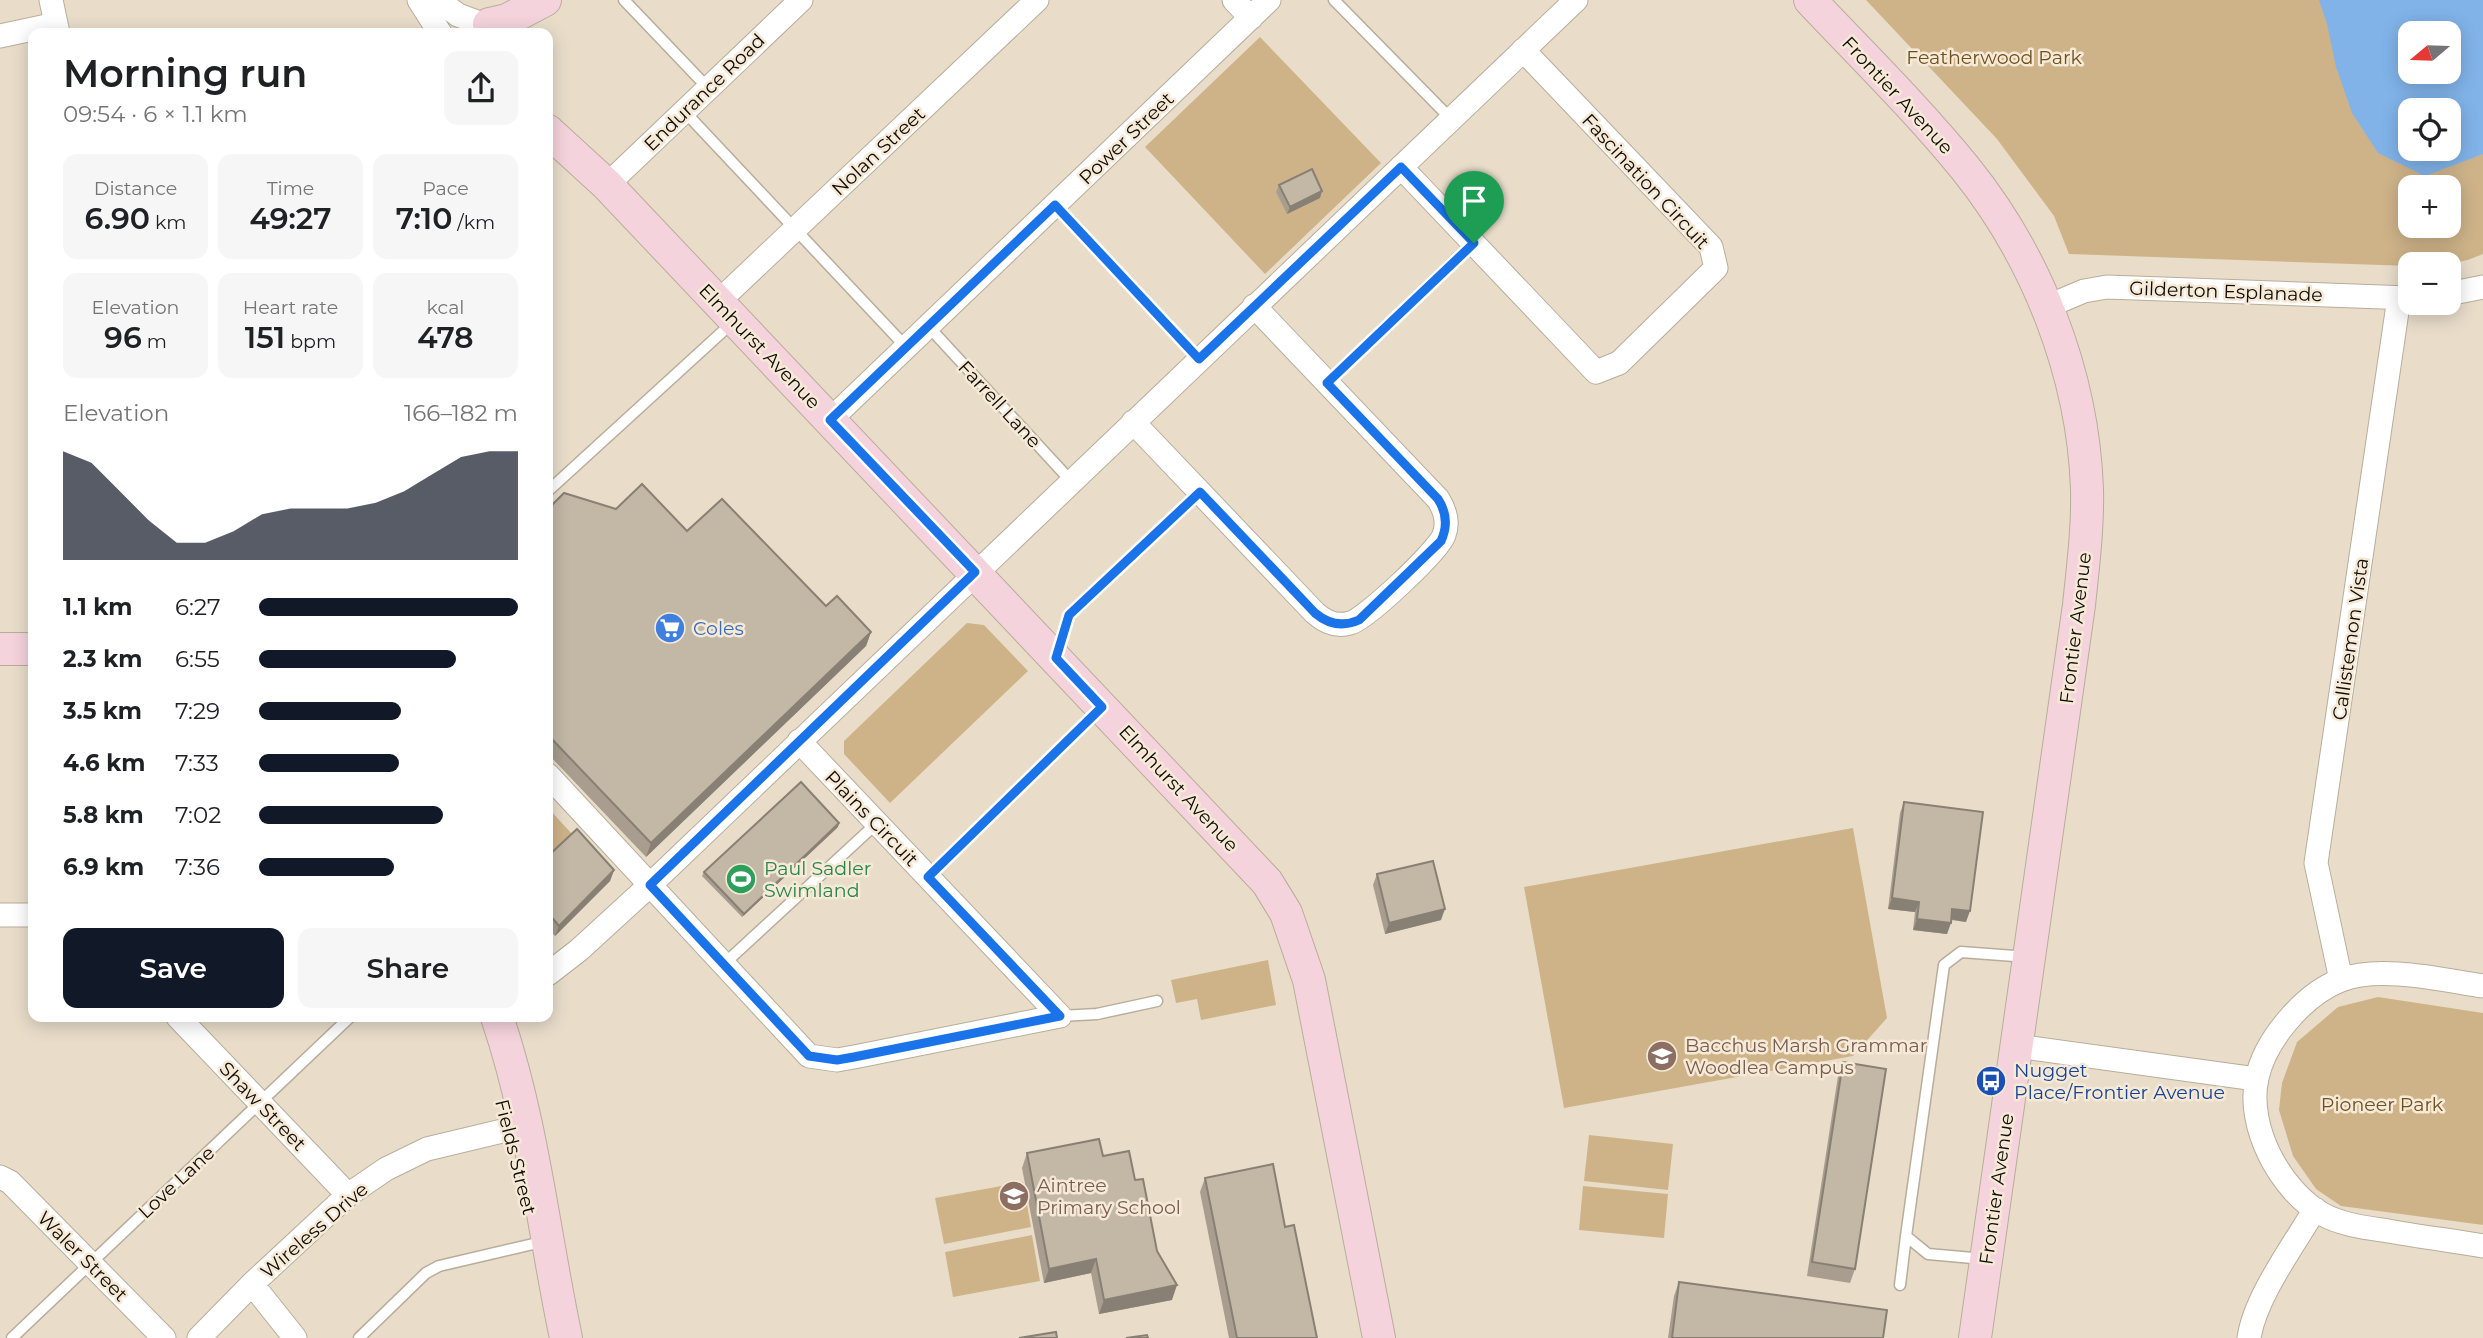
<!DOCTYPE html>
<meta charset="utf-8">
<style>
:root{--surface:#fff;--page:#f6f6f6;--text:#202124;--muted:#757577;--accent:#111827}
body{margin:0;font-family:Montserrat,sans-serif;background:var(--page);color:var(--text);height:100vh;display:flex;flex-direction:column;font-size:26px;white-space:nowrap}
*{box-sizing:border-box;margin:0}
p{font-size:23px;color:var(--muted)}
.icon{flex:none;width:38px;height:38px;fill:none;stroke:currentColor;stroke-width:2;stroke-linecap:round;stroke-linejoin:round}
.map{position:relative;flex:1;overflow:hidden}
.details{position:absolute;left:28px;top:28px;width:525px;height:994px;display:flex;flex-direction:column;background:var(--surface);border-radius:14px;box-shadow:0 4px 18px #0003}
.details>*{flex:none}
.needle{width:46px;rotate:251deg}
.fabs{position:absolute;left:2398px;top:21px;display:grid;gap:14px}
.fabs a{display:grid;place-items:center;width:63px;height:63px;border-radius:14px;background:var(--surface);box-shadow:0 4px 18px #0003;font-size:35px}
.pin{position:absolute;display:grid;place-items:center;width:60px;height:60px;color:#fff;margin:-72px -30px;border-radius:50% 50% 50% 0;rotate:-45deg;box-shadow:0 0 7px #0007}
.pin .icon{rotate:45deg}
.round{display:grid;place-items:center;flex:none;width:74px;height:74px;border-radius:14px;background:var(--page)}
.headline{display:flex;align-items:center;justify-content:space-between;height:119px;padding:0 35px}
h1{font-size:38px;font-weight:600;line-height:52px}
.metrics{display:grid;grid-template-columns:repeat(3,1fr);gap:10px;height:119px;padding:7px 35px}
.metrics div{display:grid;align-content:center;border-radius:14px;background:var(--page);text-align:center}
.metrics b{font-size:30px;font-weight:600}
.metrics small{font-size:19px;font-weight:400}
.metrics p{font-size:19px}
.chart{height:196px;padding:14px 35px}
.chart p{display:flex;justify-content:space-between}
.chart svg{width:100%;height:126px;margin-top:7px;fill:var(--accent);opacity:.7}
.button{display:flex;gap:14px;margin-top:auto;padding:14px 35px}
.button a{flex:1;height:80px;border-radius:14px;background:var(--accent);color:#fff;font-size:28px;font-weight:600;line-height:80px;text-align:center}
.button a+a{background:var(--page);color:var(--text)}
ul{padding:0 35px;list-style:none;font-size:23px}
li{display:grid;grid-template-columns:112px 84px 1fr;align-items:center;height:52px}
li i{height:18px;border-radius:9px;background:var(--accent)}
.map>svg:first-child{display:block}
.green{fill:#ceb389;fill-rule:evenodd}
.water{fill:#81b3e9;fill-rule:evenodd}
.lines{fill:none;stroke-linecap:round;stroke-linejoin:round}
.lane-casing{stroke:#b8ad9b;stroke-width:13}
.street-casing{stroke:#b8ad9b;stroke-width:25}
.secondary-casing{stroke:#b8ad9b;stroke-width:34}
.lane{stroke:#fff;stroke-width:10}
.street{stroke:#fff;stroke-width:23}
.secondary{stroke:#f5d3dc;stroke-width:32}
.wall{fill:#a89d8e}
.shaded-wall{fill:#888074}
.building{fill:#c3b7a5;stroke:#888074;stroke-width:2}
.route-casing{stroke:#fff;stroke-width:14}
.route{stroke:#1a73e8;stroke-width:9}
.labels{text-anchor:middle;stroke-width:5;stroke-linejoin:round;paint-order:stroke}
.park-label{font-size:19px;fill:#6d5120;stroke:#f6ead7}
.street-label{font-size:19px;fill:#100c06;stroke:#f6ead7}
.shop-label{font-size:19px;fill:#366cbe;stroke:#f6ead7;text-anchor:start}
.leisure-label{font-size:19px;fill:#27864d;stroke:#f6ead7;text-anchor:start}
.education-label{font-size:19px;fill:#785e54;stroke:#f6ead7;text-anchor:start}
.transit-label{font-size:19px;fill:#164399;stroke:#f6ead7;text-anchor:start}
</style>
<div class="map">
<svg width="2483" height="1338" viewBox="0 0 2483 1338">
<rect width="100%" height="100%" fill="#e9ddca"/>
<path class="green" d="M1866,0H2483V254L2468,260L2446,264L2410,266L2069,254L2054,216L1997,139ZM2410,33H2448V72H2410ZM2410,110H2448V149H2410ZM2410,187H2448V226H2410Z
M1260,37L1381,163L1265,274L1145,147Z
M967,623L984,625L1028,671L890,803L844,754V741Z
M548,808L573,835L548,859Z
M1853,828L1887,1018L1853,1056L1564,1108L1524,887Z
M1268,960L1276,1005L1201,1020L1197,999L1176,1003L1171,980Z
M2378,997L2483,1013V1225L2341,1206L2316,1189L2293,1156L2279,1110L2282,1083L2297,1042L2338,1007Z
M1589,1135L1673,1144L1668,1190L1584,1181Z
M1023,1182L1031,1227L944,1244L935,1198Z
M1583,1186L1668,1194L1664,1238L1579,1230Z
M1032,1235L1040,1281L953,1297L945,1252Z"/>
<path class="water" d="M2319,0H2483V154L2425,176L2378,153L2352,113L2336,67L2327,24ZM2410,33H2448V72H2410ZM2410,110H2448V149H2410Z"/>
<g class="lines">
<g class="lane-casing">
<path id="lane" d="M624,0L708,88
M1334,0L1451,119
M684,111L906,347
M1055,205L1199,359
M928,326L1071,481
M1327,383L1473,243
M548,491L732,323
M1056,655L1069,615L1200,492
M928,877L1099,710
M724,964L877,823
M1060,1016L1097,1014L1157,1001
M1984,1259L1928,1254L1906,1236L1944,965L1961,952L2028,957
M1900,1285L1906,1236
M12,1338L350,1017
M359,1338L426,1273L439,1266L546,1241"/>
</g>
<g class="street-casing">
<path id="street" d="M51,0L58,33
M419,0L440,33
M438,0L458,15L485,25
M1234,0L1251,18
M0,36L56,24
M1401,167L1596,372L1619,363L1716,268L1711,247L1523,50
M607,185L801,0
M2448,294L2483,287
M718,302L1037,0
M2046,307L2084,291L2107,287L2410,298
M830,420L1269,0
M1133,422L1315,613C1325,622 1337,627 1350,623C1365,620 1439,550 1444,535C1449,522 1445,510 1438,499L1254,306
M548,775L809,1056L837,1060L854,1057L1060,1016L799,741
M0,915H33
M548,974L579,950L650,885L1576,0
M2341,980L2316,863L2399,298
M2483,986C2443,980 2379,965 2341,980C2304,994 2265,1040 2257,1078C2246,1126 2280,1190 2322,1214C2344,1226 2370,1228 2394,1232C2423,1237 2453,1241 2483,1246
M178,1017L348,1195
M2017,1046L2256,1079
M0,1177L10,1182L164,1338
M252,1284L295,1338
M199,1338L252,1284L348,1195L386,1169L427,1149L527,1125
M2249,1338C2255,1297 2294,1245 2315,1209"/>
</g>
<g class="secondary-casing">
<path id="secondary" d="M1810,0C1862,55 1917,109 1965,168C2037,257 2083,374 2087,489C2088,528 2083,566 2079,605L1975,1338
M489,24L507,20L545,0
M548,131L607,185L1267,882L1286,913L1309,980L1379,1338
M0,649H33
M497,1017C533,1123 543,1229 566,1338"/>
</g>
<use href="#lane" class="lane"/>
<use href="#street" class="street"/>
<use href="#secondary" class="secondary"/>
</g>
<path class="wall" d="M1279,185L1320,198L1287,214L1276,192Z
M548,509L687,531L826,606L871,632L866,646L646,857L548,754Z
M1904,802L1966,922L1951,920L1947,934L1913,930L1915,912L1888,909L1900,813Z
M838,827L742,917L702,876L704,872Z
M548,856L614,870L610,881L555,936L548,929Z
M1377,874L1441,920L1385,934L1373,885Z
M1843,1062L1855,1269L1850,1283L1807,1276L1838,1076Z
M1027,1153L1103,1156L1135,1180L1172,1300L1099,1314L1091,1273L1044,1283L1022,1168Z
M1205,1178L1285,1227L1317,1338H1229L1200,1192Z
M1679,1282L1883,1338H1668L1674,1296Z"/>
<path class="shaded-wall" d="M1322,191L1320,198L1287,214L1290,207Z
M871,632L866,646L646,857L651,843Z
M839,823L838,827L742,917L744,914Z
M614,870L610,881L555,936L559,926Z
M1892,898L1919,902L1915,912L1888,909Z
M1445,909L1441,920L1385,934L1389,923Z
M1952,909L1970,911L1966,922L1949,919Z
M1917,919L1951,923L1947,934L1913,930Z
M1096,1259L1091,1273L1044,1283L1049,1269Z
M1177,1285L1172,1300L1099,1314L1104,1300Z"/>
<path class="building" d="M1312,169L1322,191L1290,207L1279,185Z
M642,484L687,531L722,499L826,606L837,596L871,632L651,843L548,735V509L564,493L616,509Z
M801,782L839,823L744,914L704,872Z
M1904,802L1983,812L1970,911L1952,909L1951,923L1917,919L1919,902L1892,898Z
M577,829L614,870L559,926L548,913V856Z
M1433,861L1445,909L1389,923L1377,874Z
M1843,1062L1886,1069L1855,1269L1812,1262Z
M1099,1139L1103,1156L1129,1151L1135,1180L1143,1179L1157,1251L1177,1285L1104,1300L1096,1259L1049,1269L1027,1153Z
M1273,1164L1285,1227L1294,1225L1317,1338H1237L1205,1178Z
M1679,1282L1887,1310L1883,1338H1672Z
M1056,1332L1057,1338H1019Z
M1147,1335L1148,1338H1126Z"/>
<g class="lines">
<g class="route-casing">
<path id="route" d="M1401,167L1474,243L1327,383L1438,499C1447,513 1448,526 1441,541L1359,620C1343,627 1329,625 1315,613L1200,492L1069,615L1056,658L1102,707L928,877L1060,1016L854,1057L837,1060L809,1056L650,885L975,572L830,420L1055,205L1199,359Z"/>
</g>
<use href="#route" class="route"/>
</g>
<defs>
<g id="supermarket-disc" transform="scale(1.575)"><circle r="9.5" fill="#3f7fe0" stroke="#f6ead7"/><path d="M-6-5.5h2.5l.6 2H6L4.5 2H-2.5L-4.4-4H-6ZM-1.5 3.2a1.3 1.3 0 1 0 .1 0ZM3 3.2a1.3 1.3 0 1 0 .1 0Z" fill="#fff"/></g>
<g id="stadium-disc" transform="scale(1.575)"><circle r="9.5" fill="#2e9e5b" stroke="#f6ead7"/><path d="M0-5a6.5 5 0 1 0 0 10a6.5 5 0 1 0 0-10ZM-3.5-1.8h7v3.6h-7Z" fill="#fff"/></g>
<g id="school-disc" transform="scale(1.575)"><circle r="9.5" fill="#8d6e63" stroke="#f6ead7"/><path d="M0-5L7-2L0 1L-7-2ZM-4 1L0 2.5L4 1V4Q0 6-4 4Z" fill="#fff"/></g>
<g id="bus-disc" transform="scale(1.575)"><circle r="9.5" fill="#1a4fb4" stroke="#f6ead7"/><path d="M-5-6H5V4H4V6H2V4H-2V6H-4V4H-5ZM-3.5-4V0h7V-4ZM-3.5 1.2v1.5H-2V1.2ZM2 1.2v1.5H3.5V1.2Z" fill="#fff"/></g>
</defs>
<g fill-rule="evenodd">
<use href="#supermarket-disc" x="670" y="628"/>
<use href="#stadium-disc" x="741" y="879"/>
<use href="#school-disc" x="1662" y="1056"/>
<use href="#bus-disc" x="1991" y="1081"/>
<use href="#school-disc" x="1014" y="1196"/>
</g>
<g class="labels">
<g class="park-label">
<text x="1994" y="64">Featherwood Park</text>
<text x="2382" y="1111">Pioneer Park</text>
</g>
<g class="street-label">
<text transform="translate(704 92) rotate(-44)" y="7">Endurance Road</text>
<text transform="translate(1898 95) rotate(47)" y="7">Frontier Avenue</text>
<text transform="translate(1126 138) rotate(-44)" y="7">Power Street</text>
<text transform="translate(878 151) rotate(-43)" y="7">Nolan Street</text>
<text transform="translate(1646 181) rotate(47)" y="7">Fascination Circuit</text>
<text transform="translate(2226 291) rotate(2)" y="7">Gilderton Esplanade</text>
<text transform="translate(760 346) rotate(46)" y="7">Elmhurst Avenue</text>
<text transform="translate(1000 404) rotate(47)" y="7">Farrell Lane</text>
<text transform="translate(2075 628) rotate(-83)" y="7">Frontier Avenue</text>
<text transform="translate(2350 639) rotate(-82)" y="7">Callistemon Vista</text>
<text transform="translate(1179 788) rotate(47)" y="7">Elmhurst Avenue</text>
<text transform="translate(872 818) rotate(46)" y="7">Plains Circuit</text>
<text transform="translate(263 1106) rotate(46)" y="7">Shaw Street</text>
<text transform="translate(516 1157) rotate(76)" y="7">Fields Street</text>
<text transform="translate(176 1182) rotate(-43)" y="7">Love Lane</text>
<text transform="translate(1996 1189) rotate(-82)" y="7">Frontier Avenue</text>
<text transform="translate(314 1230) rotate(-41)" y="7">Wireless Drive</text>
<text transform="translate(83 1256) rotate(45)" y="7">Waler Street</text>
</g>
<g class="shop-label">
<text x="693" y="635">Coles</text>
</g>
<g class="leisure-label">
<text x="764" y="875">Paul Sadler<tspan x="764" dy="22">Swimland</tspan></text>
</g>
<g class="education-label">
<text x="1685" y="1052">Bacchus Marsh Grammar<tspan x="1685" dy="22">Woodlea Campus</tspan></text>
<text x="1037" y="1192">Aintree<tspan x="1037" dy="22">Primary School</tspan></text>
</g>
<g class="transit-label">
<text x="2014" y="1077">Nugget<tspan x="2014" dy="22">Place/Frontier Avenue</tspan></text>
</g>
</g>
</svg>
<div class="fabs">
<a><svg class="needle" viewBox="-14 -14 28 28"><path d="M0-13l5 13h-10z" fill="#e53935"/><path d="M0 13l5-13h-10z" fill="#757577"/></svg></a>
<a><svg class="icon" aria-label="locate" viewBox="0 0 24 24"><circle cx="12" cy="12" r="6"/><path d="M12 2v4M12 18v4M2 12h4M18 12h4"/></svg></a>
<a>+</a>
<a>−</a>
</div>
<div class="pin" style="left:1474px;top:243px;background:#1e9e55"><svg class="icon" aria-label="arrive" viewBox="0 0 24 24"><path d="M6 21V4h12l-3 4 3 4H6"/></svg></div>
<section class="details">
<div class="headline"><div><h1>Morning run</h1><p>09:54 · 6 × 1.1 km</p></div><a class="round"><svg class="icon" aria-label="share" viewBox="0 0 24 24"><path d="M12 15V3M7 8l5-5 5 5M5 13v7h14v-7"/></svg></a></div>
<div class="metrics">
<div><p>Distance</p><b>6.90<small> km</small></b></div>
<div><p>Time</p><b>49:27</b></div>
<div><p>Pace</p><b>7:10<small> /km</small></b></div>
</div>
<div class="metrics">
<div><p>Elevation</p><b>96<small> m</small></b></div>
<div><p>Heart rate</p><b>151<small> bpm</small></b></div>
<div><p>kcal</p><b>478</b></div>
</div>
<div class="chart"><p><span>Elevation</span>166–182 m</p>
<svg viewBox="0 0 160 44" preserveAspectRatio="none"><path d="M0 44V6L10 10L20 20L30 30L40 38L50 38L60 34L70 28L80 26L90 26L100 26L110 24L120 20L130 14L140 8L150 6L160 6V44z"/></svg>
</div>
<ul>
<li><b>1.1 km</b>6:27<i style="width:100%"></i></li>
<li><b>2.3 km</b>6:55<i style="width:76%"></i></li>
<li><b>3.5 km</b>7:29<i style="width:55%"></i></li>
<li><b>4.6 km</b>7:33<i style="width:54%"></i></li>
<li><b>5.8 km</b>7:02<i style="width:71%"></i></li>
<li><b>6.9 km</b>7:36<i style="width:52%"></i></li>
</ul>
<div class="button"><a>Save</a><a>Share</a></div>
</section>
</div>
